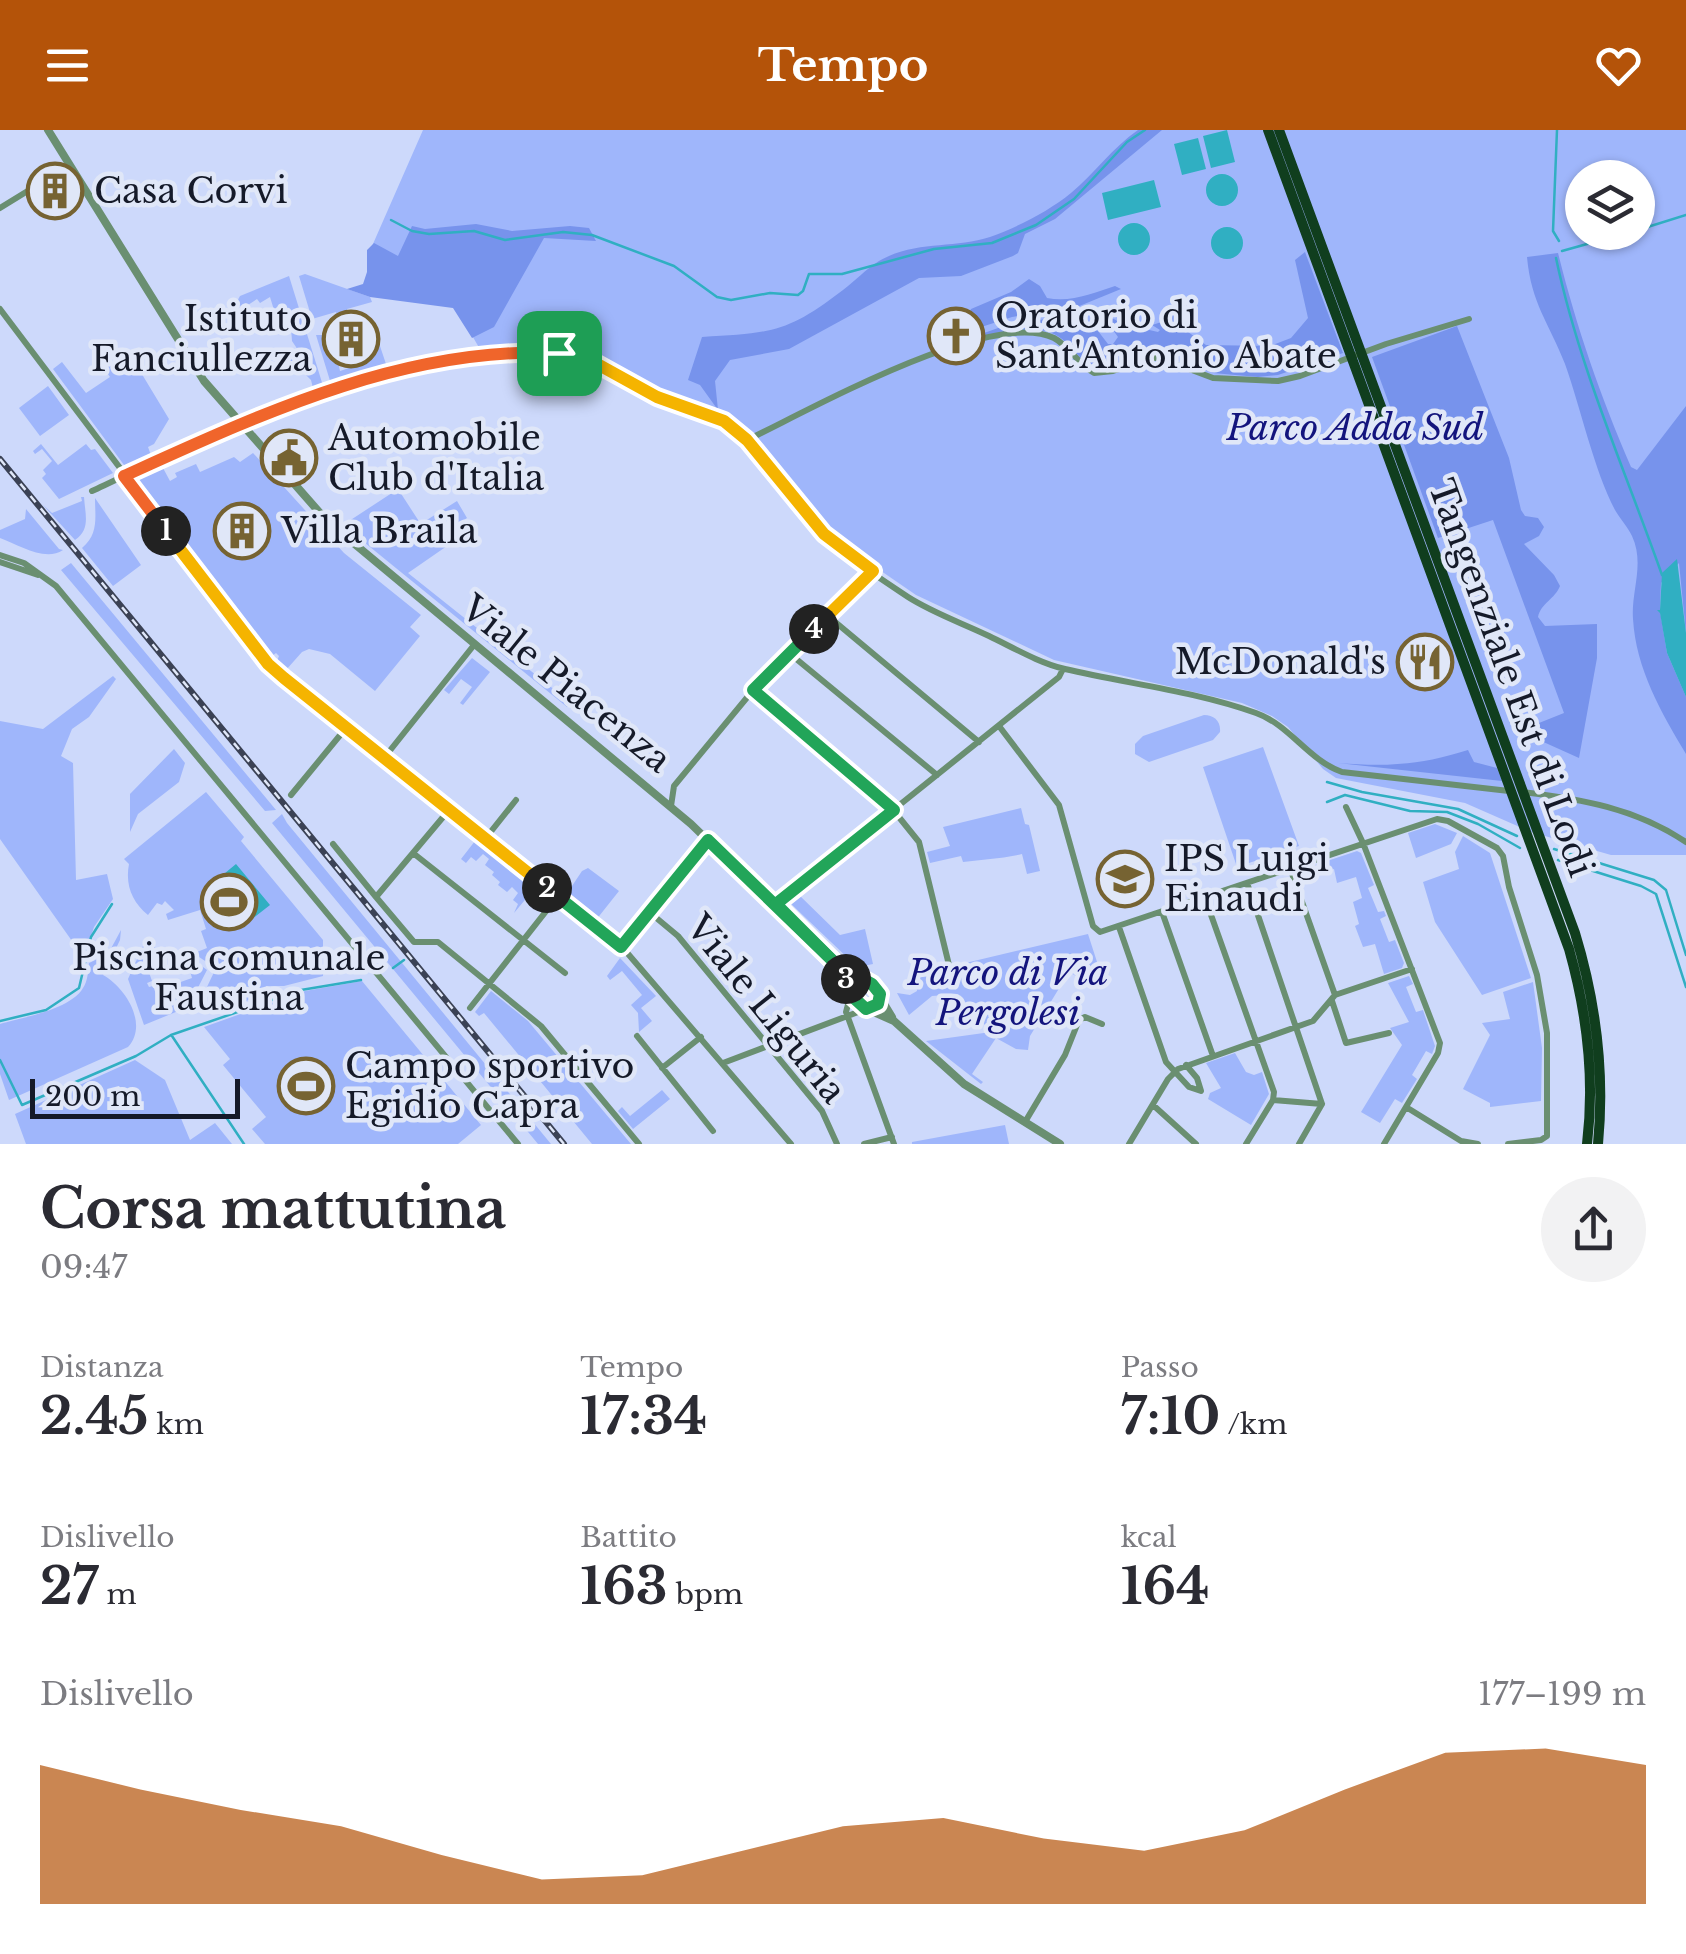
<!DOCTYPE html>
<html lang="it">
<meta charset="utf-8">
<style>
:root{--surface:#fff;--page:#f2f2f3;--text:#2b2b33;--muted:#7c7c81;--accent:#b45309}
body{margin:0;font-family:"Libre Baskerville",serif;background:var(--page);color:var(--text);height:100vh;display:flex;flex-direction:column;font-size:38px;white-space:nowrap}
*{box-sizing:border-box;margin:0}
p{font-size:32px;color:var(--muted)}
.icon{flex:none;width:55px;height:55px;fill:none;stroke:currentColor;stroke-width:2;stroke-linecap:round;stroke-linejoin:round}
.map{position:relative;height:1014px;overflow:hidden}
.sheet{display:flex;flex-direction:column;background:var(--surface);flex:1}
.sheet>*{flex:none}
.controls{position:absolute;left:1565px;top:30px;display:grid;gap:20px}
.controls a{display:grid;place-items:center;width:90px;height:90px;border-radius:50%;background:var(--surface);box-shadow:0 2px 8px #0004;font-size:50px}
.scale{position:absolute;left:30px;bottom:25px;width:210px;box-sizing:border-box;padding-left:10px;border:5px solid #151a29;border-top:0;font-size:28px;line-height:35px;white-space:nowrap;color:#151a29;-webkit-text-stroke:8px #e0e7f8;paint-order:stroke}
.pin{position:absolute;display:grid;place-items:center;width:85px;height:85px;color:#fff;margin:-42px;border-radius:20px;box-shadow:0 5px 15px #0006}
.km{position:absolute;width:50px;height:50px;margin:-25px;border-radius:50%;background:#222;color:#fff;font-size:28px;line-height:50px;text-align:center}
.round{display:grid;place-items:center;flex:none;width:105px;height:105px;border-radius:52px;background:var(--page)}
.overview{display:flex;align-items:center;justify-content:space-between;height:170px;padding:0 40px}
h1{font-size:55px;font-weight:800;line-height:75px}
.stats{display:grid;grid-template-columns:repeat(3,1fr);gap:15px;height:170px;padding:10px 40px}
.stats div{display:grid;align-content:center}
.stats b{font-size:50px;font-weight:800}
.stats small{font-size:28px;font-weight:400}
.stats p{font-size:28px}
.chart{height:280px;padding:20px 40px}
.chart p{display:flex;justify-content:space-between}
.chart svg{width:100%;height:180px;margin-top:10px;fill:var(--accent);opacity:.7}
header{display:flex;justify-content:space-between;align-items:center;height:130px;padding:0 40px;background:var(--accent);color:#fff;font-size:45px;font-weight:800}
.map>svg:first-child{display:block}
.green{fill:#9fb6fb;fill-rule:evenodd}
.forest{fill:#7793ec}
.water{fill:#30afc2}
.lines{fill:none;stroke-linecap:round;stroke-linejoin:round}
.stream{stroke:#30afc2;stroke-width:2.5}
.minor{stroke:#6a8f71;stroke-width:6}
.tertiary{stroke:#6a8f71;stroke-width:8}
.trunk{stroke:#103e1e;stroke-width:10}
.rail-casing{stroke:#3b4255;stroke-width:6}
.rail{stroke:#e0e7f8;stroke-width:2.5;stroke-dasharray:8;stroke-linecap:butt}
.split-1-casing{stroke:#fff;stroke-width:20}
.split-2-casing{stroke:#fff;stroke-width:20}
.split-3-casing{stroke:#fff;stroke-width:20}
.split-4-casing{stroke:#fff;stroke-width:20}
.split-5-casing{stroke:#fff;stroke-width:20}
.split-1{stroke:#f0652b;stroke-width:12}
.split-2{stroke:#f5b400;stroke-width:12}
.split-3{stroke:#22a559;stroke-width:12}
.split-4{stroke:#22a559;stroke-width:12}
.split-5{stroke:#f5b400;stroke-width:12}
.labels{text-anchor:middle;stroke-width:9;stroke-linejoin:round;paint-order:stroke}
.poi-label{font-size:35px;fill:#151a29;stroke:#e0e7f8;text-anchor:start}
.park-label{font-size:35px;font-style:italic;fill:#13147d;stroke:#e0e7f8}
.street-label{font-size:35px;fill:#151a29;stroke:#e0e7f8}
</style>
<header><svg class="icon" aria-label="menu" viewBox="0 0 24 24"><path d="M4 6h16M4 12h16M4 18h16"/></svg>Tempo<svg class="icon" aria-label="heart" viewBox="0 0 24 24"><path d="M12 20l-8-8c-3-5 5-10 8-4 3-6 11-1 8 4z"/></svg></header>
<div class="map">
<svg width="1686" height="1014" viewBox="0 0 1686 1014">
<rect width="100%" height="100%" fill="#cdd9fb"/>
<path class="green" d="M423,0H1686V725H1611L1531,702L1465,673L1336,648L1323,639L1288,597L1272,586L1242,573L1054,530L916,465L836,410L753,313L722,286L660,264L593,228L561,221H481L455,176L369,123ZM1582,48H1638V102H1582Z
M305,144L370,167L372,172L347,179L352,196L341,199L336,182L312,189L299,146Z
M289,146L324,259L314,262L311,250L306,245L310,242L307,232L297,235L295,230L285,233L286,228L298,220L292,211L291,198L281,202L278,198L269,202V198L282,187L274,180L270,167L260,173L257,169L248,175L246,173L236,178L235,175L240,166Z
M316,205H332L340,241L352,237L348,222L378,210L387,237L331,254Z
M98,211L117,241L134,231L169,289L154,314L148,317L152,328L127,339L53,239L62,232L86,263L110,247L96,227L99,224L92,214Z
M48,256L69,285L40,306L19,278Z
M41,314L58,335L86,314L91,320L95,319L113,343L59,369L42,348L46,344L43,340L52,331L42,319L35,324L33,321Z
M253,323L344,423L421,485L410,497L420,506L375,561L330,524L309,519L302,522L286,540L277,531L279,526L276,523L272,526L136,350L163,338L170,351L177,347L175,343L196,334L200,342L234,327L240,332Z
M398,359L435,416L422,393L457,371L467,388L450,399L445,392L436,398L447,416L408,443L571,573L567,577L343,395Z
M81,367H84C85,384 91,399 75,410L43,375L52,383L82,371Z
M95,368L141,435L113,456L82,418C99,404 95,387 95,368Z
M26,379L59,419L63,420C45,432 19,415 0,408V400L25,389Z
M71,433L276,680L265,681L61,440Z
M472,528L490,542L463,575L460,573L472,557L461,549L449,564L444,560Z
M113,546L116,549L89,587L72,599L61,626L73,633L76,750L107,744L113,769L94,797L84,828L0,709V591L43,599Z
M1204,585C1214,585 1221,591 1220,602L1213,610L1149,632L1135,624V614L1143,606Z
M1263,617L1299,716L1237,737L1203,637Z
M174,619L185,633L179,652L138,684L130,702V664Z
M206,662L244,707L241,711L323,810V846L284,856H266V860C246,873 220,885 196,880L216,838L199,827L197,822L207,818L201,801L206,799L200,780L168,790L166,784L174,780L165,771L162,775L157,773L148,785C132,772 125,755 129,734L124,729Z
M1021,678L1025,694L1029,695L1040,741L1027,744L1022,724C1001,729 983,729 963,732L961,726L930,733L927,722L950,716L943,697Z
M282,684L287,693L551,1014H538L272,693Z
M1435,694L1457,703L1451,714L1416,728L1408,703Z
M1463,706L1490,723L1531,848L1482,865L1435,792L1423,752L1459,739L1455,722Z
M475,711L534,759L514,783L518,774L513,770L518,763L512,757L507,762L498,755L500,752L492,745L494,742L485,735L489,729L483,724L476,731L471,727L466,733L461,729Z
M1357,721L1361,723L1374,755L1368,758L1378,782L1384,781L1386,786L1380,789L1389,812L1395,810L1404,833L1402,838L1384,844L1375,814L1363,817L1355,796L1359,794L1353,772L1362,768L1356,747L1337,753L1334,739L1330,740L1327,731Z
M588,738L619,761L596,790L566,765L582,741Z
M797,763L840,805L865,799L873,834L863,836L853,833L788,771Z
M121,800L120,810L103,845C125,857 149,894 128,917L9,970L0,944V894C23,887 70,880 83,858C88,851 88,841 89,833L108,824Z
M1088,804L1098,835L1085,851L1069,842L1030,906L1028,920L1016,919L996,908L972,944L983,952L981,954L926,911L991,902L958,864L932,866L909,885L897,863L910,865L917,861L915,845Z
M148,812L153,813L156,820L143,825L152,851L147,853L149,857L153,856L157,867L177,860L175,854L192,848L188,834L195,831L207,840L188,877L144,895L128,849L143,816Z
M620,828L656,866L641,878L652,891L639,902L638,883L631,875L642,865L622,841L610,850L607,846Z
M1409,846L1413,854L1406,857L1416,882L1423,880L1435,916L1432,924L1426,921L1412,945L1417,949L1402,973L1395,969L1380,993L1361,982L1402,915L1390,898L1409,892L1388,853Z
M362,851L481,995L458,1014H265L252,999L266,987L223,935L230,929L204,897L305,861Z
M1533,852L1542,918L1541,971L1490,977V973L1463,959L1490,905L1482,893L1510,889L1503,862Z
M491,861L528,891L631,1014H592L484,883L479,886L475,882Z
M1235,923L1246,942L1254,945L1262,942L1269,964L1251,995L1208,969L1210,963L1221,958L1206,933Z
M135,930L165,950L190,1010L215,993L232,1014H26L15,984Z
M662,960L670,969L633,999L618,981L622,977L630,986Z
M1005,995L1009,1014H912V1012Z"/>
<path class="forest" d="M1138,0H1162L1055,89L1025,104L1018,123L1013,126L961,146L919,148L789,219L730,230L715,251L718,280L700,255L688,250L702,207C771,203 787,203 843,160C855,151 866,139 879,131C915,110 954,119 990,107C1018,97 1049,81 1071,63C1095,43 1112,18 1138,0Z
M476,94L512,101L570,96L589,98L596,111L544,108L494,197L472,208L453,178L370,167L347,159L363,154L367,142V120L374,113L398,126L412,96L425,99Z
M1305,122L1343,223L1278,245L1258,247L1213,243L1160,225L1097,239C1080,233 1076,219 1062,209C1036,189 997,206 970,208L1015,192L1061,188L1082,182L1083,192L1098,201L1108,214H1113L1118,207L1111,197V188L1116,190L1124,201L1145,199L1158,202L1160,200L1152,195L1168,190L1173,183L1184,199L1206,215L1270,216L1291,208L1308,188L1295,130Z
M1558,123C1577,199 1600,265 1631,337L1637,340L1686,276V503L1679,433L1661,453L1660,481L1667,523L1686,567V624C1661,582 1636,539 1633,489C1631,461 1645,434 1632,406C1628,397 1620,389 1615,380C1594,340 1581,279 1565,234C1549,193 1531,173 1527,127Z
M1029,149L1040,156L1047,168C1071,173 1093,163 1115,156L1121,159L1077,177L1012,187L966,202L965,193L971,179L1011,162Z
M1457,196L1509,328L1521,380L1525,386L1538,388L1544,397L1539,406L1524,414L1554,445L1560,456C1555,469 1541,473 1538,487L1545,496L1597,494V528L1579,628L1519,601L1564,583L1493,390L1438,408L1372,227Z
M1468,620L1474,632L1497,638L1502,651L1338,633C1387,637 1421,635 1468,620Z"/>
<path class="water" d="M1227,0L1235,32L1211,38L1203,6Z
M1198,8L1206,39L1182,45L1174,14Z
M1206 60a16 16 0 1 1 32 0a16 16 0 1 1-32 0Z
M1154,50L1161,77L1108,90L1102,63Z
M1118 109a16 16 0 1 1 32 0a16 16 0 1 1-32 0Z
M1211 113a16 16 0 1 1 32 0a16 16 0 1 1-32 0Z
M1677,429L1686,503V567L1667,523L1660,483L1657,480H1660L1662,443Z
M236,734L270,775L252,789L219,748Z"/>
<g class="lines">
<path class="stream" d="M1557,0L1553,101L1559,111
M391,90L412,101L429,104L474,101L505,110L563,102L592,105L674,136L717,167L731,170L770,163L798,165L803,161L809,144H842L934,119L992,113L1036,95L1074,69L1127,12L1145,0
M1638,100L1686,85
M1562,121L1630,102
M1556,128C1579,237 1625,340 1662,445
M1327,652L1362,662L1458,679L1517,706
M1327,672L1345,665L1410,681L1447,682L1478,694L1520,718
M1554,719L1654,750L1666,760L1686,825
M1558,730L1641,756L1656,764L1686,857
M393,838L404,830
M0,891L46,880L79,858L91,807L112,774
M172,906L244,1014
M0,930L22,975L136,926L171,905L301,860L361,850"/>
<path class="minor" d="M0,78L70,35
M0,179L268,534L623,818L791,1014
M747,310C810,280 990,178 1054,208C1069,216 1078,234 1094,243L1113,241L1150,228H1160L1213,248L1278,251L1300,246L1386,214L1469,189
M92,361C214,304 438,196 572,225C602,231 626,252 653,265C675,275 702,277 724,291C763,316 788,363 818,398C842,424 878,447 908,467C933,483 962,493 989,506C1014,518 1039,533 1065,539C1129,554 1194,561 1256,583C1290,595 1308,630 1342,642L1509,661
M0,425L24,433L56,456L518,1014
M0,432L38,445
M828,486L979,612
M789,523L937,645
M753,560L890,676L919,712L949,835
M999,596L1059,675L1093,796L1100,802L1437,689L1448,691L1497,718L1503,726L1509,757L1537,845L1547,903V1006L1541,1010L1508,1014
M384,628L474,515
M1522,662C1581,669 1635,678 1686,712
M291,665L346,598
M671,676L674,656L759,553L873,441
M1346,677L1363,713L1440,913L1438,923L1384,1014
M485,709L516,670
M333,714L376,767L449,680
M413,723L565,843
M1290,738L1335,865
M1247,753L1322,974
M376,767L414,812H438L541,896L639,1014
M1205,768L1274,962L1273,970
M776,774L1059,547L1063,539
M648,781L678,806L822,981L837,1014
M1162,782L1213,926
M1119,797L1166,932L1189,957L1201,961L1197,948L1186,935
M621,817L670,753L709,710
M851,863L846,882L894,1014
M1332,871L1346,913L1389,903
M470,878L558,766
M637,906L713,1001
M723,933L866,879
M662,938L701,907
M1273,970L1322,974
M1153,975L1196,1014
M1406,977L1461,1011L1478,1014
M1025,992L1065,925L1079,890L1085,887L1102,894
M864,1014L892,1007
M1129,1014L1168,949L1178,939L1313,891L1335,865L1412,839
M1246,1014L1273,970
M1299,1014L1322,974"/>
<path class="tertiary" d="M48,0L204,251L327,391L691,694L836,835L860,876L894,891L964,954L1060,1014
M839,837L872,854L892,887"/>
<path class="trunk" d="M1268,0L1569,819C1587,883 1595,948 1587,1014
M1279,0L1575,803C1596,872 1605,941 1598,1014"/>
<g class="rail-casing">
<path id="rail" d="M0,329L564,1014"/>
</g>
<use href="#rail" class="rail"/>
</g>
<g class="lines">
<g class="split-1-casing">
<path id="split-1" d="M166,401L124,346C261,284 405,216 559,223"/>
</g>
<g class="split-2-casing">
<path id="split-2" d="M166,401L268,534L284,548L547,758"/>
</g>
<g class="split-3-casing">
<path id="split-3" d="M547,758L621,817L708,710L836,834L872,854L880,864L878,874L866,879L854,868L846,849"/>
</g>
<g class="split-4-casing">
<path id="split-4" d="M814,499L753,560L894,680L776,774L836,834L846,849"/>
</g>
<g class="split-5-casing">
<path id="split-5" d="M559,223L590,230L657,267L724,291L747,310L824,404L873,441L814,499"/>
</g>
<use href="#split-1" class="split-1"/>
<use href="#split-2" class="split-2"/>
<use href="#split-3" class="split-3"/>
<use href="#split-4" class="split-4"/>
<use href="#split-5" class="split-5"/>
</g>
<defs>
<g id="building-ring" transform="scale(2.875)"><circle r="9.5" fill="#e0e7f8" stroke="#766332" stroke-width="1.5"/><path d="M-4-6H4V6H1V3H-1V6H-4ZM-2.5-4.3h1.7v1.8h-1.7ZM.8-4.3h1.7v1.8H.8ZM-2.5-1h1.7V.8h-1.7ZM.8-1h1.7V.8H.8Z" fill="#766332"/></g>
<g id="church-ring" transform="scale(2.875)"><circle r="9.5" fill="#e0e7f8" stroke="#766332" stroke-width="1.5"/><path d="M-1.2-6h2.4v3.5h3.3v2.4h-3.3V6h-2.4V-.1h-3.3v-2.4h3.3Z" fill="#766332"/></g>
<g id="civic-ring" transform="scale(2.875)"><circle r="9.5" fill="#e0e7f8" stroke="#766332" stroke-width="1.5"/><path d="M-.6-6.5H3V-4.5H.6V-3L4-1V1h2V6H-6V1h2V-1L-.6-3ZM-1.2 2.5V6h2.4V2.5Z" fill="#766332"/></g>
<g id="restaurant-ring" transform="scale(2.875)"><circle r="9.5" fill="#e0e7f8" stroke="#766332" stroke-width="1.5"/><path d="M-5-6h1v4h1v-4h1v4h1v-4h1v5L-1.5 .5V6h-2V.5L-5-1ZM5-6V6H3V1.5H1.5Q1.5-4 5-6Z" fill="#766332"/></g>
<g id="university-ring" transform="scale(2.875)"><circle r="9.5" fill="#e0e7f8" stroke="#766332" stroke-width="1.5"/><path d="M0-5L7-2L0 1L-7-2ZM-4 1L0 2.5L4 1V4Q0 6-4 4Z" fill="#766332"/></g>
<g id="stadium-ring" transform="scale(2.875)"><circle r="9.5" fill="#e0e7f8" stroke="#766332" stroke-width="1.5"/><path d="M0-5a6.5 5 0 1 0 0 10a6.5 5 0 1 0 0-10ZM-3.5-1.8h7v3.6h-7Z" fill="#766332"/></g>
</defs>
<g fill-rule="evenodd">
<use href="#building-ring" x="55" y="61"/>
<use href="#church-ring" x="956" y="206"/>
<use href="#building-ring" x="351" y="209"/>
<use href="#civic-ring" x="289" y="328"/>
<use href="#building-ring" x="242" y="401"/>
<use href="#restaurant-ring" x="1425" y="532"/>
<use href="#university-ring" x="1125" y="749"/>
<use href="#stadium-ring" x="229" y="772"/>
<use href="#stadium-ring" x="306" y="956"/>
</g>
<g class="labels">
<g class="poi-label">
<text x="94" y="73">Casa Corvi</text>
<text x="995" y="198">Oratorio di<tspan x="995" dy="40">Sant'Antonio Abate</tspan></text>
<text x="312" y="201" text-anchor="end">Istituto<tspan x="312" dy="40">Fanciullezza</tspan></text>
<text x="328" y="320">Automobile<tspan x="328" dy="40">Club d'Italia</tspan></text>
<text x="281" y="413">Villa Braila</text>
<text x="1386" y="544" text-anchor="end">McDonald's</text>
<text x="1164" y="741">IPS Luigi<tspan x="1164" dy="40">Einaudi</tspan></text>
<text x="229" y="840" text-anchor="middle">Piscina comunale<tspan x="229" dy="40">Faustina</tspan></text>
<text x="345" y="948">Campo sportivo<tspan x="345" dy="40">Egidio Capra</tspan></text>
</g>
<g class="park-label">
<text x="1355" y="310">Parco Adda Sud</text>
<text x="1008" y="855">Parco di Via<tspan x="1008" dy="40">Pergolesi</tspan></text>
</g>
<g class="street-label">
<text transform="translate(1511 548) rotate(70)" y="12">Tangenziale Est di Lodi</text>
<text transform="translate(566 554) rotate(39)" y="12">Viale Piacenza</text>
<text transform="translate(766 879) rotate(51)" y="12">Viale Liguria</text>
</g>
</g>
</svg>
<div class="controls">
<a><svg class="icon" aria-label="layers" viewBox="0 0 24 24"><path d="M12 4l9 5-9 5-9-5zM3 14l9 5 9-5"/></svg></a>
</div>
<div class="scale">200 m</div>
<div class="pin" style="left:559px;top:223px;background:#1e9e55"><svg class="icon" aria-label="arrive" viewBox="0 0 24 24"><path d="M6 21V4h12l-3 4 3 4H6"/></svg></div>
<b class="km" style="left:166px;top:401px">1</b>
<b class="km" style="left:547px;top:758px">2</b>
<b class="km" style="left:846px;top:849px">3</b>
<b class="km" style="left:814px;top:499px">4</b>
</div>
<section class="sheet">
<div class="overview"><div><h1>Corsa mattutina</h1><p>09:47</p></div><a class="round"><svg class="icon" aria-label="share" viewBox="0 0 24 24"><path d="M12 15V3M7 8l5-5 5 5M5 13v7h14v-7"/></svg></a></div>
<div class="stats">
<div><p>Distanza</p><b>2.45<small> km</small></b></div>
<div><p>Tempo</p><b>17:34</b></div>
<div><p>Passo</p><b>7:10<small> /km</small></b></div>
</div>
<div class="stats">
<div><p>Dislivello</p><b>27<small> m</small></b></div>
<div><p>Battito</p><b>163<small> bpm</small></b></div>
<div><p>kcal</p><b>164</b></div>
</div>
<div class="chart"><p><span>Dislivello</span>177–199 m</p>
<svg viewBox="0 0 160 44" preserveAspectRatio="none"><path d="M0 44V10L10 16L20 21L30 25L40 32L50 38L60 37L70 31L80 25L90 23L100 28L110 31L120 26L130 16L140 7L150 6L160 10V44z"/></svg>
</div>
</section>
